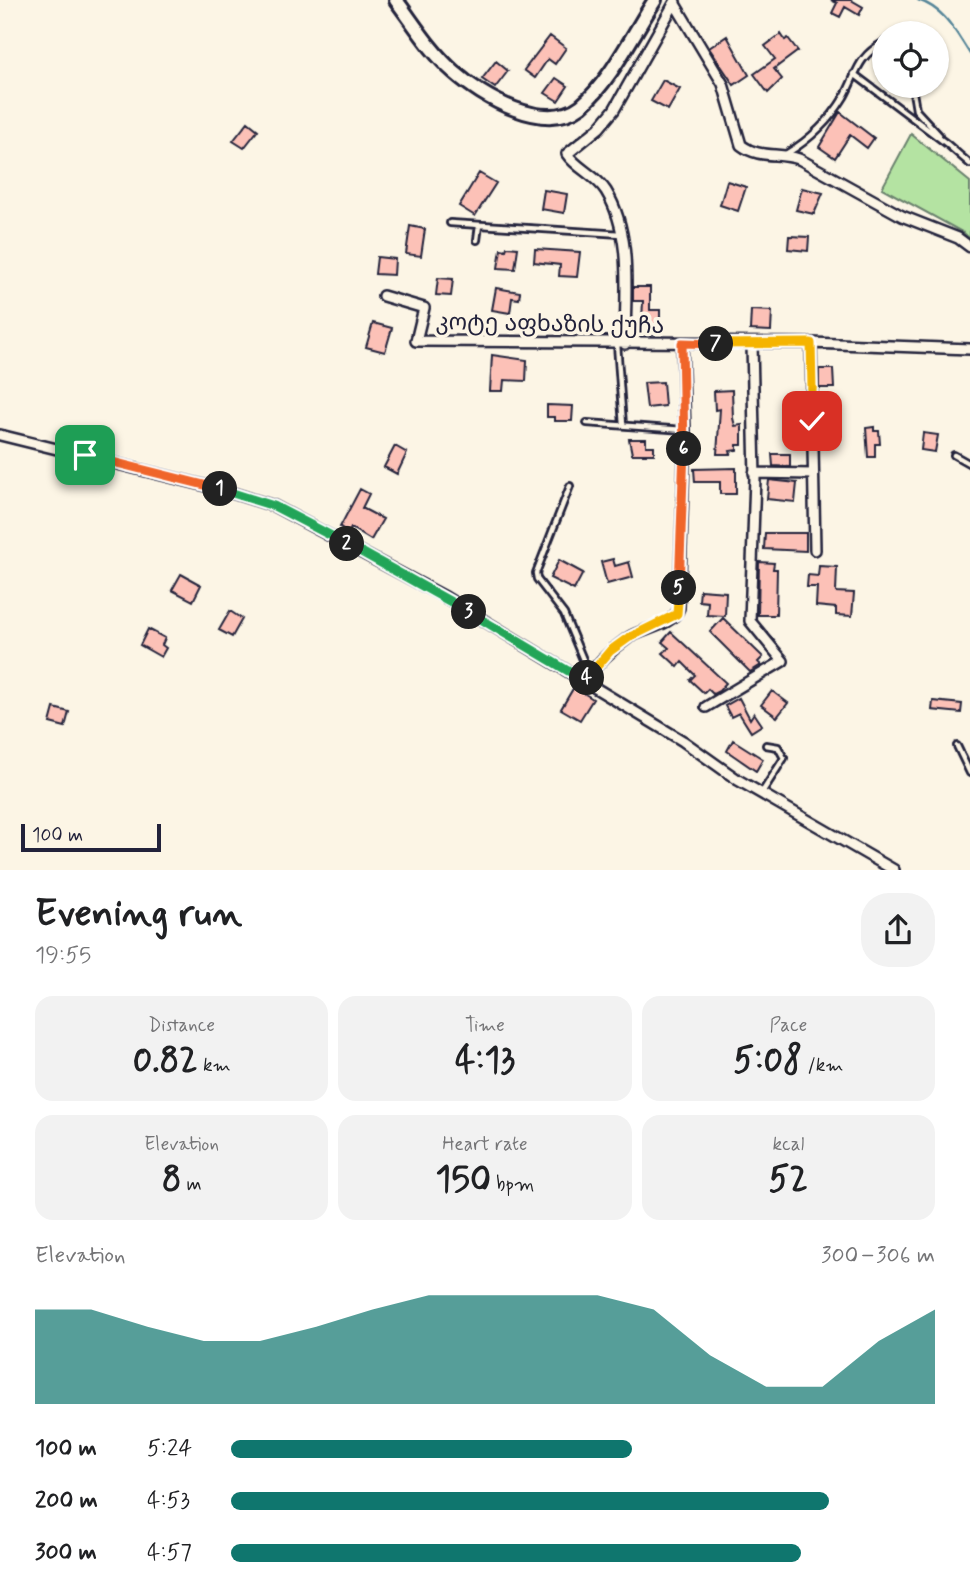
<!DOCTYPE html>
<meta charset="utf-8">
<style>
:root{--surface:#fff;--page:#f2f2f2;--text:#202124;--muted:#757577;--accent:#0f766e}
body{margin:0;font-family:Mynerve,"Noto Sans Georgian",sans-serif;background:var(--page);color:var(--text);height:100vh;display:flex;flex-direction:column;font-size:26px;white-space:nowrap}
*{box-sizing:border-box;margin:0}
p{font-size:23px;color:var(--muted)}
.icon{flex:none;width:38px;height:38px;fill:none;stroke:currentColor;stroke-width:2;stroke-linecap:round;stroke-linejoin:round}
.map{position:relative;height:870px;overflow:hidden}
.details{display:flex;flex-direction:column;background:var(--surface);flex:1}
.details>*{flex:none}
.fabs{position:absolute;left:872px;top:21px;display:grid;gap:14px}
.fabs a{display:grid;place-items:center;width:77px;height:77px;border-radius:50%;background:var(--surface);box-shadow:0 2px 5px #0004;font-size:35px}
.scale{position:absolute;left:21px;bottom:18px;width:140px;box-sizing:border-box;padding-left:7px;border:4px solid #22223b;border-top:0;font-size:19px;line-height:24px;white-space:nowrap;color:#22223b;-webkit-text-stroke:5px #fcf5e5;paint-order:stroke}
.pin{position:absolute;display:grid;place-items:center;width:60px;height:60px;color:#fff;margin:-30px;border-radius:14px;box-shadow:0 4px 10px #0006}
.km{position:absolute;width:35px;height:35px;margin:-18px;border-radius:50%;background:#222;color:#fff;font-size:19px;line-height:35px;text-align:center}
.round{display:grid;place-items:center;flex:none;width:74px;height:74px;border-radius:28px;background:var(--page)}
.head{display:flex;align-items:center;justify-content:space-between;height:119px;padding:0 35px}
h1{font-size:38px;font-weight:700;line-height:52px}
.stats{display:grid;grid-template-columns:repeat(3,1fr);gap:10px;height:119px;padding:7px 35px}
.stats div{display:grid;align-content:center;border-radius:18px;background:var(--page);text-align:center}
.stats b{font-size:35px;font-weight:700}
.stats small{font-size:19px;font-weight:400}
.stats p{font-size:19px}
.chart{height:196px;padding:14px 35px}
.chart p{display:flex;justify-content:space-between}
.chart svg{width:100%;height:126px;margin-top:7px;fill:var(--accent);opacity:.7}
ul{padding:0 35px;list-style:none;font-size:23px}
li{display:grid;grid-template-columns:112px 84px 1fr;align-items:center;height:52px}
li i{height:18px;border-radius:9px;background:var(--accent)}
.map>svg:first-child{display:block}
.green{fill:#b4e3a2;stroke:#6b826e;stroke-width:2}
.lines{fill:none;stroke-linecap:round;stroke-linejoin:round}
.stream{stroke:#578699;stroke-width:2.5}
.building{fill:#fcc1b7;stroke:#22223b;stroke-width:2}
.service-casing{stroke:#22223b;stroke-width:10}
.minor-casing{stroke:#22223b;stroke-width:14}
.secondary-casing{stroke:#22223b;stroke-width:18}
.service{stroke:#fcf5e5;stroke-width:4.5}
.minor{stroke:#fcf5e5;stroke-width:9}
.secondary{stroke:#fcf5e5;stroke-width:12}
.split-1-casing{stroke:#fff;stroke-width:14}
.split-2-casing{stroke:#fff;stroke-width:14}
.split-3-casing{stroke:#fff;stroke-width:14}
.split-4-casing{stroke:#fff;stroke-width:14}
.split-5-casing{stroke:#fff;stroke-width:14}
.split-6-casing{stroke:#fff;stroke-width:14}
.split-7-casing{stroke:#fff;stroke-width:14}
.split-8-casing{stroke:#fff;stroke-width:14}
.split-9-casing{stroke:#fff;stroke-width:14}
.split-1{stroke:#f0652b;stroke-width:9}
.split-2{stroke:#22a559;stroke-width:9}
.split-3{stroke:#22a559;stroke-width:9}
.split-4{stroke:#22a559;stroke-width:9}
.split-5{stroke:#f5b400;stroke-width:9}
.split-6{stroke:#f0652b;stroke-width:9}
.split-7{stroke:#f0652b;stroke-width:9}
.split-8{stroke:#f5b400;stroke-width:9}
.split-9{stroke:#f5b400;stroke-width:9}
.labels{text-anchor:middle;stroke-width:7;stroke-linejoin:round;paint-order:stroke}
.street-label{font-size:23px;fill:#22223b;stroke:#fcf5e5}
</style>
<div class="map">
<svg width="970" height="870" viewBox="0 0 970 870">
<rect width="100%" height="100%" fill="#fcf5e5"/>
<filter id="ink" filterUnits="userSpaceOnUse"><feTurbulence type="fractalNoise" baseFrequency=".0143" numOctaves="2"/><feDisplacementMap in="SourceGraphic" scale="14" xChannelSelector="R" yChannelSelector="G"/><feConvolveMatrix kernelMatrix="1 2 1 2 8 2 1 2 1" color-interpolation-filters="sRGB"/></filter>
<g filter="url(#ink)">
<path class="green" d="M911,134L970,182V239L964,233L882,188Z"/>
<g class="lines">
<path class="stream" d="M918,0C945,9 955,31 970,54"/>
</g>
<path class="building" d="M831,0H851L863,7L859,15L845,7L840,17L832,13L837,3Z
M781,34L785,40L788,38L798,51L774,69L782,79L768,93L754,74L775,59L765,46Z
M550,36L566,48L555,64L548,59L535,78L524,70Z
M727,36L749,75L734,85L709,48Z
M496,61L508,71L495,88L482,79Z
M556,78L568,86L558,101L545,93Z
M663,80L680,89L668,110L651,101Z
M840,112L874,138L867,148L850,135L835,158L819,147Z
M248,122L258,130L244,148L233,141Z
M479,173L496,183L475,216L459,206Z
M727,181L746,187L738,211L720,205Z
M802,188L823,193L814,214L796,210Z
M544,190L567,194L564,213L541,209Z
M410,226L425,229L421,256L406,254Z
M789,236L809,237L808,251L788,249Z
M507,247L518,248L515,269L498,268L501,249L506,250Z
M535,249L580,252L577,277L559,276L560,265L534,262Z
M377,257L395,259L394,275L375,274Z
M438,278L453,279L451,296L436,295Z
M633,287H650V310H660V334L635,333V321H642L643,301H633Z
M496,288L520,292L519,299L512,298L510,313L492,310Z
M751,310L772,311L771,331L750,330Z
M373,323L392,328L385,352L366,347Z
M492,355L527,360L526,381L504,380L503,391H490Z
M819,369H833L834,388H819Z
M663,382L665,406L647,408L644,383Z
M732,390L733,418L735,426L742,425V445H737V450L730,451L731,454H717L720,409L715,410L714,391Z
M547,405L573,406L572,421H555V417H547Z
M874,427V431H879L880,444H875V457H868L866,428Z
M923,433L938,435L935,452L921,450Z
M629,439H646V446H654V454H632Z
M395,446L407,453L397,474L384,467Z
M772,454H790V467L773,466Z
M736,468V494H720V482H695L694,469Z
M769,480L797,483L795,502L767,499Z
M360,489L369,494L362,508L383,519L371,540L351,528L349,532L340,527Z
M765,533H806V551L764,549Z
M613,559L615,566L629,562L633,577L607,584L601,562Z
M559,560L583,573L574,590L550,578Z
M759,562L774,563L773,569H777L776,615H758Z
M819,566L837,567L836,592L854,593L852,616L836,615V608L816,606L817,587H807L808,575L818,576Z
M181,574L201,585L193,601L172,590Z
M700,590L726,592L725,616L707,615L708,602L699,601Z
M230,611L242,619L232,637L219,630Z
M723,618L763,657L758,662L761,665L750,672L710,632Z
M148,629L165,638L162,645L166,648L161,657L140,645Z
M671,632L726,683L719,691L713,694L708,689L704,693L690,680L695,675L682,662L678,667L663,653L669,648L662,642Z
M574,687L593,699L580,720L561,709Z
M772,691L788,703L777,717L761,705Z
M739,698L750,719L754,713L762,725L751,732L739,713L731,717L725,706Z
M933,701L962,704L961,713L932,710Z
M54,708L69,712L65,727L50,723Z
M733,740L763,759L756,771L727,751Z"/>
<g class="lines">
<g class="service-casing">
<path id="service" d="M854,74L947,144
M912,86L916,110L939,135
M947,144L970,164
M786,154C811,139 829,122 844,97C858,72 856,58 884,42
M450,223L621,234
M477,240L479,225
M617,344L623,425
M587,423L684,430
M954,455L970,464
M570,486L536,573L537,579L564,614L589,674
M957,746L970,773
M761,794L784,758L778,747L766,745"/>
</g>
<g class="minor-casing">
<path id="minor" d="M675,4L723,84L741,145C759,159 778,152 799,159L902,216L958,238L970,247
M383,296L424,308L416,341L811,343L970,349
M811,343L815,550
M625,344C625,294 633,235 606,191C596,175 577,169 567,154L599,128L614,110L675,2
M0,435L223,490L274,506L445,597L683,741L738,780L894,870
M754,473L813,474
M585,681C596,664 611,650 628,638C643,628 673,626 679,608L685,430L682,343
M706,707L783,661L750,621L755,478L752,344"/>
</g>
<g class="secondary-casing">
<path id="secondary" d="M396,0C414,24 431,52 454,72C482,97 545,134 581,106C610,82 634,32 655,0"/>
</g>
<use href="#service" class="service"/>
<use href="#minor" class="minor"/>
<use href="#secondary" class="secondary"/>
</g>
</g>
<g class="lines" filter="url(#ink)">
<g class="split-1-casing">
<path id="split-1" d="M85,455L220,489"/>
</g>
<g class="split-2-casing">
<path id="split-2" d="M220,489L274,506L347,544"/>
</g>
<g class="split-3-casing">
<path id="split-3" d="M347,544L469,612"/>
</g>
<g class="split-4-casing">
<path id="split-4" d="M469,612L585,681L587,678"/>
</g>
<g class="split-5-casing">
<path id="split-5" d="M587,678L610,651L628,638L677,614L679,588"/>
</g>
<g class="split-6-casing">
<path id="split-6" d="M679,588L684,449"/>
</g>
<g class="split-7-casing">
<path id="split-7" d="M684,449L682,343L716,344"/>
</g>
<g class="split-8-casing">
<path id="split-8" d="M716,344L811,343L812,388"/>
</g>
<g class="split-9-casing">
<path id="split-9" d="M812,388V421"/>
</g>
<use href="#split-1" class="split-1"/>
<use href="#split-2" class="split-2"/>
<use href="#split-3" class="split-3"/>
<use href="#split-4" class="split-4"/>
<use href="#split-5" class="split-5"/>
<use href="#split-6" class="split-6"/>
<use href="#split-7" class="split-7"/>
<use href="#split-8" class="split-8"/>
<use href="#split-9" class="split-9"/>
</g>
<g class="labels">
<g class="street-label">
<text transform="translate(550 323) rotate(1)" y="8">კოტე აფხაზის ქუჩა</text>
</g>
</g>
</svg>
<div class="fabs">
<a><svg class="icon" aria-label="locate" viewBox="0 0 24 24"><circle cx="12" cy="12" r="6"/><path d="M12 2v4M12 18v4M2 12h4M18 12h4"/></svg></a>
</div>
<div class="scale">100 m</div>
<div class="pin" style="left:85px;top:455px;background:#1e9e55"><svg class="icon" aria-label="arrive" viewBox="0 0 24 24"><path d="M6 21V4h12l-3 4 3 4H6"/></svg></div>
<div class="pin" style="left:812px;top:421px;background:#d93025"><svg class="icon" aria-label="check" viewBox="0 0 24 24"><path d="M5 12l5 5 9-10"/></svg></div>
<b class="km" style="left:220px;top:489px">1</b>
<b class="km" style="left:347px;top:544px">2</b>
<b class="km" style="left:469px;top:612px">3</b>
<b class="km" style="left:587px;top:678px">4</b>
<b class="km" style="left:679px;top:588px">5</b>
<b class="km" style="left:684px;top:449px">6</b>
<b class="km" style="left:716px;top:344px">7</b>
</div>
<section class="details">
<div class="head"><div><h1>Evening run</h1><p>19:55</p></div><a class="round"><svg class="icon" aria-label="share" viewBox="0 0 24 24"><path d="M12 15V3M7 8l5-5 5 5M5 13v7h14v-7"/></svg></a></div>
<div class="stats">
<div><p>Distance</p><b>0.82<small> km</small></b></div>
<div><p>Time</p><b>4:13</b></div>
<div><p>Pace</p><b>5:08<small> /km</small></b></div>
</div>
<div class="stats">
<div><p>Elevation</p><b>8<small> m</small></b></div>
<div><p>Heart rate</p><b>150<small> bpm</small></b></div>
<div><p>kcal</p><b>52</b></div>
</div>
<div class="chart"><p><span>Elevation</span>300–306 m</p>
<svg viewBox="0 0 160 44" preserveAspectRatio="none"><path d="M0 44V11L10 11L20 17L30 22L40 22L50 17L60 11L70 6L80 6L90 6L100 6L110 11L120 27L130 38L140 38L150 22L160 11V44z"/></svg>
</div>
<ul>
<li><b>100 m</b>5:24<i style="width:57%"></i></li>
<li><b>200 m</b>4:53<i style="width:85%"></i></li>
<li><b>300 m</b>4:57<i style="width:81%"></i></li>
</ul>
</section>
